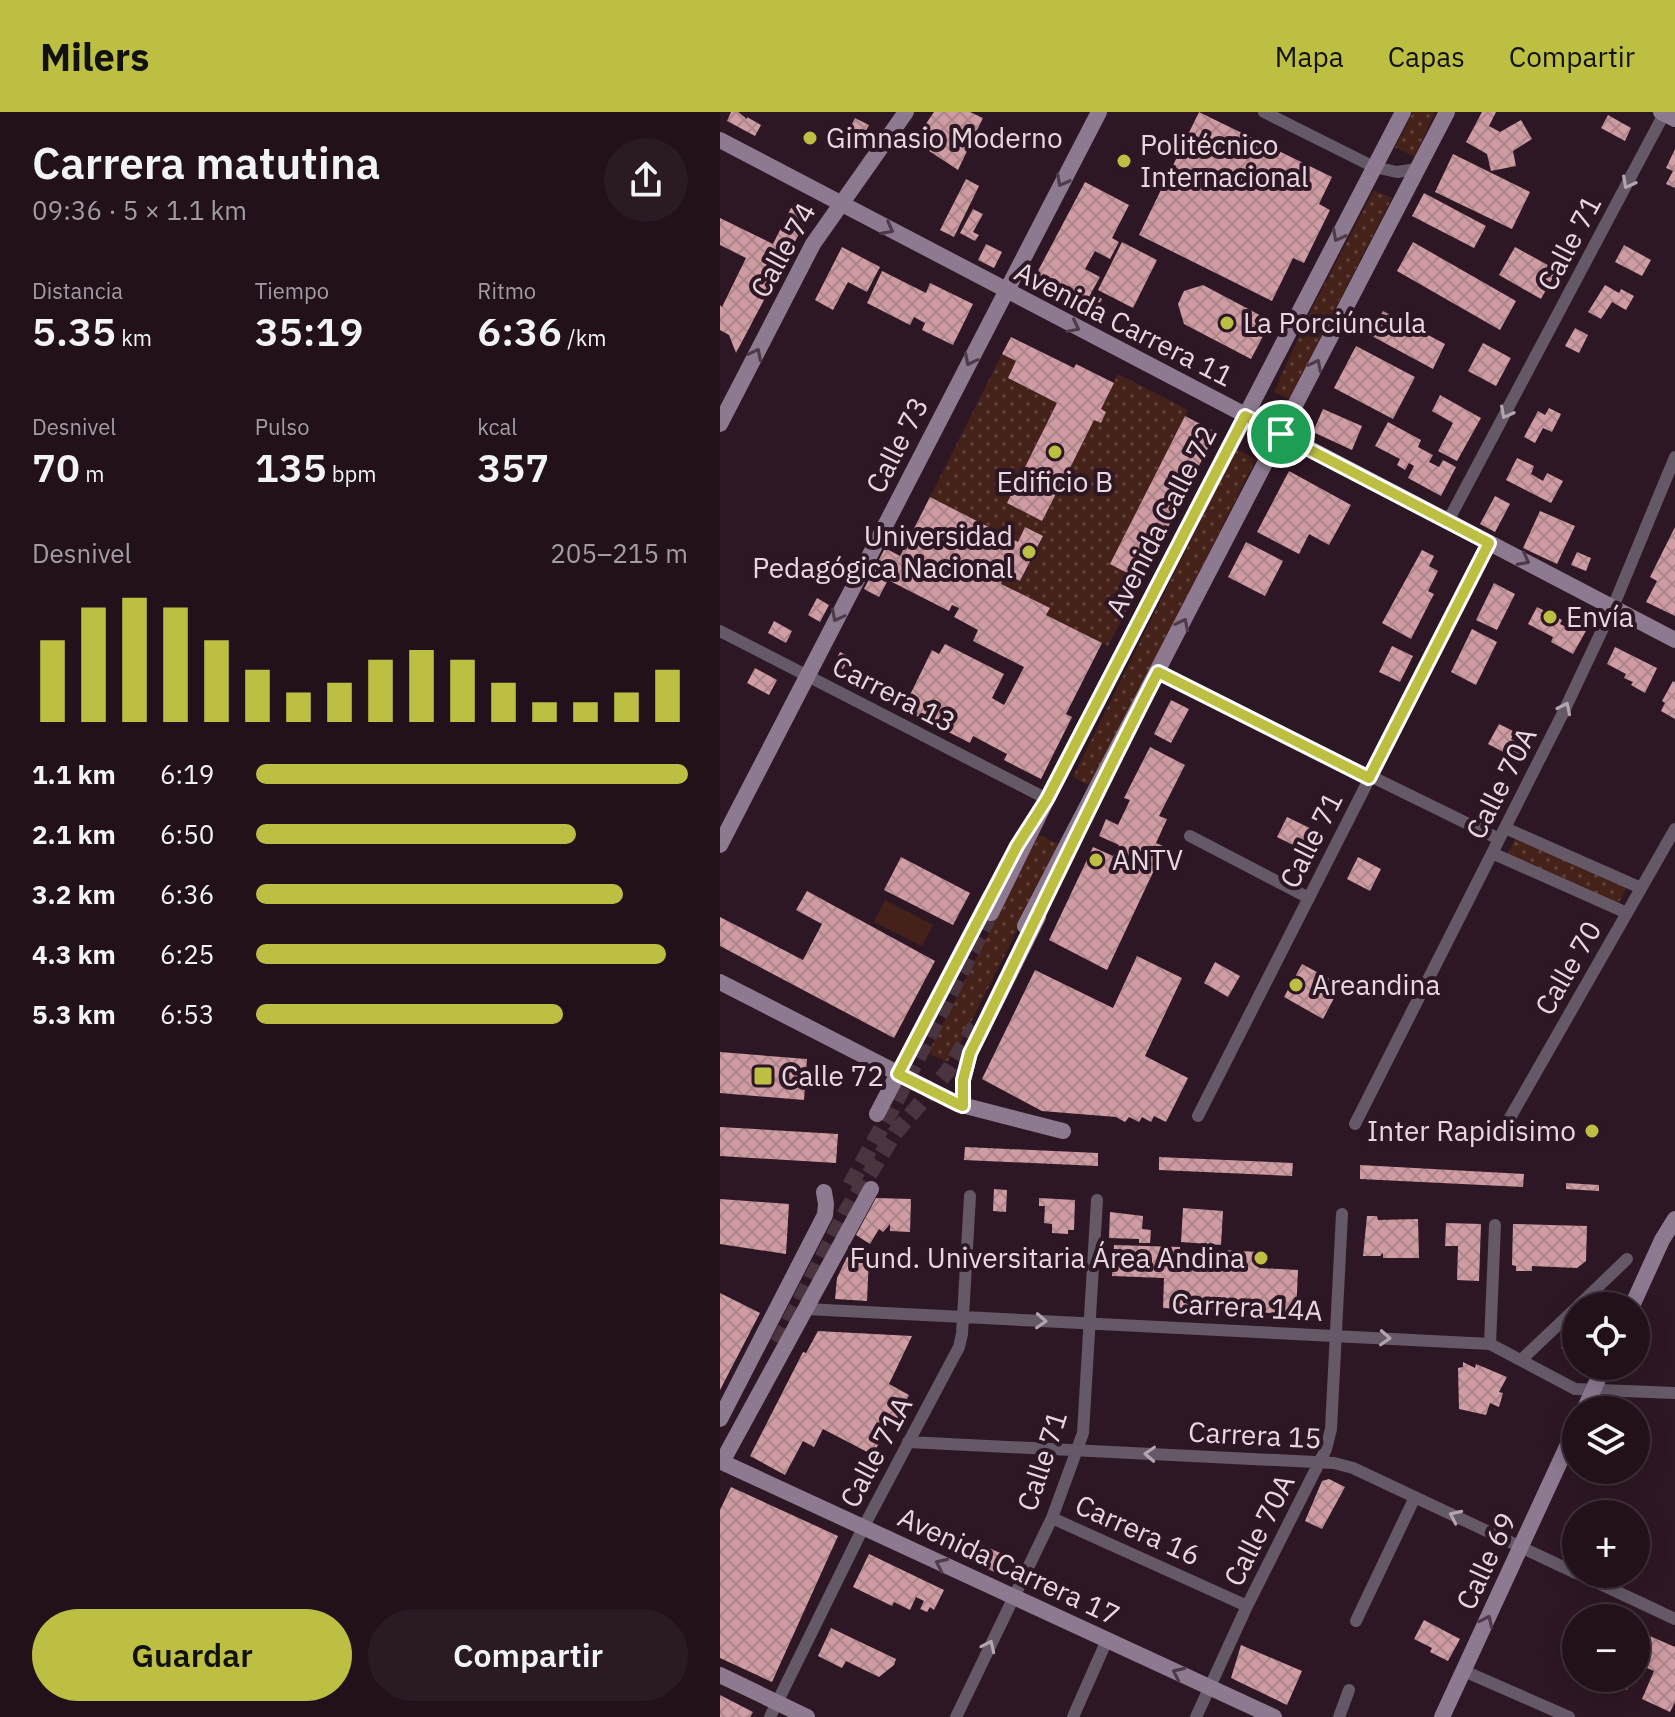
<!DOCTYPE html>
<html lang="es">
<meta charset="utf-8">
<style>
:root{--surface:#22111b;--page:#2a1a24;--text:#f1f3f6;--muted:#a29da3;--line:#3f313a;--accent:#bdbf42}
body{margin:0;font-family:"IBM Plex Sans",sans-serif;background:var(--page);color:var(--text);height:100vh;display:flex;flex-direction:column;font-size:30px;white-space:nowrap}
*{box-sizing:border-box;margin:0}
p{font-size:26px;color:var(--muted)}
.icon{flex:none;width:44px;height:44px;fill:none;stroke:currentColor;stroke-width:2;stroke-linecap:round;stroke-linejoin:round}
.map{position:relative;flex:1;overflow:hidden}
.drawer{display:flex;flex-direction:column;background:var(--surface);width:720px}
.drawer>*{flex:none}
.buttons{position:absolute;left:842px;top:1180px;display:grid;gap:16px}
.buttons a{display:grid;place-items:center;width:88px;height:88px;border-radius:50%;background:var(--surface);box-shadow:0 4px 20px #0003,0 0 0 2px var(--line);font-size:40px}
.pin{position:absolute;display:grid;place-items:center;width:68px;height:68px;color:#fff;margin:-34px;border:4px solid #fff;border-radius:50%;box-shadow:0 2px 8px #0007}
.round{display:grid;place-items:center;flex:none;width:84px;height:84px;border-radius:42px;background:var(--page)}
.overview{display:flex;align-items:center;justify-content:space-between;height:136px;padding:0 32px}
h1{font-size:44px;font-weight:600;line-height:60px}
.stats{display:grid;grid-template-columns:repeat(3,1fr);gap:12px;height:136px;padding:8px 32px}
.stats div{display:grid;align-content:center}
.stats b{font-size:40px;font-weight:600}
.stats small{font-size:22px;font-weight:400}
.stats p{font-size:22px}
.chart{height:224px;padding:16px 32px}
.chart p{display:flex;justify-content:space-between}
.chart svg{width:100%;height:144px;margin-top:8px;stroke:var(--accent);stroke-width:6}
.cta{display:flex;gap:16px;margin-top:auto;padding:16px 32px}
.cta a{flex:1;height:92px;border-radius:48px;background:var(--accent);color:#111;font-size:32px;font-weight:600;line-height:92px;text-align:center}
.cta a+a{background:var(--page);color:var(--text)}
ul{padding:0 32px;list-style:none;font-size:26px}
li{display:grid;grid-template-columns:128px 96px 1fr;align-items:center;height:60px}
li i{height:20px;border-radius:10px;background:var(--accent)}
header{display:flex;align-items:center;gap:48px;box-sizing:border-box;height:112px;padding:0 40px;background:var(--accent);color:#111}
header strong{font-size:38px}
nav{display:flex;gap:44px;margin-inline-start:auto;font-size:28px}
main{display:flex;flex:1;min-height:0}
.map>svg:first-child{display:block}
.green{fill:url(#green-dots)}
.pitch{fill:#442219}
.building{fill:url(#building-cross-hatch)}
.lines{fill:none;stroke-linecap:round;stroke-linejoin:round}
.secondary-tunnel{stroke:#4a3440;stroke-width:16;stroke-dasharray:16 8;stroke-linecap:butt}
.street{stroke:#655968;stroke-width:12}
.secondary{stroke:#8d7a91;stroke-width:16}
.oneway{stroke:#4f3a4a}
.oneway2{stroke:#b3a5af}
.route-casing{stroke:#fff;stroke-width:16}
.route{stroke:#bdbf42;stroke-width:10}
.poi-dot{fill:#bdbf42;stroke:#2e1724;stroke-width:3}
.labels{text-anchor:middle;stroke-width:8;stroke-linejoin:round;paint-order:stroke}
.poi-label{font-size:28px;fill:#e7d7df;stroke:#2e1724;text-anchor:start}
.street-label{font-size:28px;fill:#e7d7df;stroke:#2e1724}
</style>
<header>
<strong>Milers</strong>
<nav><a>Mapa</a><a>Capas</a><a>Compartir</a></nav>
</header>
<main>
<section class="drawer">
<div class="overview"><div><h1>Carrera matutina</h1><p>09:36 · 5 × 1.1 km</p></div><a class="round"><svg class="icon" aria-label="share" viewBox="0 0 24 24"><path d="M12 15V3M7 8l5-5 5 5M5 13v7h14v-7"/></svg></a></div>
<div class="stats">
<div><p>Distancia</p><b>5.35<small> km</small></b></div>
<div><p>Tiempo</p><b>35:19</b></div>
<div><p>Ritmo</p><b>6:36<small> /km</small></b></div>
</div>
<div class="stats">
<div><p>Desnivel</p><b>70<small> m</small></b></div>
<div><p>Pulso</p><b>135<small> bpm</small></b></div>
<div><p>kcal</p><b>357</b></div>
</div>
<div class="chart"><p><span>Desnivel</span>205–215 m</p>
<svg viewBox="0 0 160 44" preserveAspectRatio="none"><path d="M5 44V19M15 44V9M25 44V6M35 44V9M45 44V19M55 44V28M65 44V35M75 44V32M85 44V25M95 44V22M105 44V25M115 44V32M125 44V38M135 44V38M145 44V35M155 44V28"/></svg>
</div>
<ul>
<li><b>1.1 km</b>6:19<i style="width:100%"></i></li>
<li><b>2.1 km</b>6:50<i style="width:74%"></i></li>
<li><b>3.2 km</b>6:36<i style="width:85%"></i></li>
<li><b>4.3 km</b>6:25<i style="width:95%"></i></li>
<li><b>5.3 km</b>6:53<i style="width:71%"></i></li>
</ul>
<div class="cta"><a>Guardar</a><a>Compartir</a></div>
</section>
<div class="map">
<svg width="955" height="1605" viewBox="0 0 955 1605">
<defs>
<pattern id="green-dots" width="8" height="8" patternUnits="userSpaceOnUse" patternTransform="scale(2)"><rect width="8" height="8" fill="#442219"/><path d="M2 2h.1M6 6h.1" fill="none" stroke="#5f413a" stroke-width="1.8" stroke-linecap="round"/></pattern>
<pattern id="building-cross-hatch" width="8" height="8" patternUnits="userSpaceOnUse" patternTransform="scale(2)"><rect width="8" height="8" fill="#ce9ca2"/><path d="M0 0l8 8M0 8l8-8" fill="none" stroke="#ac858a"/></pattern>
</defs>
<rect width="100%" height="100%" fill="#2e1724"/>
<path class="green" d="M693,0H715L695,45L675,35Z
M654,78L672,86L569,287L554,280L591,198Z
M282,242L296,249L288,266L337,291L287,391L322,409L336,382L340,384L346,372L343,370L374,308L381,310L386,300L381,297L398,262L468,298L391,452L422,468L388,534L326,503L329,496L281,472L286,462L301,469L323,425L305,415L298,430L210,385Z
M516,337L536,347L372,675L353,665Z
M319,723L340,733L242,928L227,950L208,941Z
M795,727L905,774L906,777L898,792L788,742Z"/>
<path class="pitch" d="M165,788L213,813L202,834L154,810Z"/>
<path class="building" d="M11,0H18L27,7V5L41,13L35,24L7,9Z
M214,0H250L263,6L238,58L194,29Z
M479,0L612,65L599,92L610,98L584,151L573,146L552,189L419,123Z
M762,0H776L769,14L780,20L801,8L812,27L793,39L796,54L771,59L767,42L746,30Z
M888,3L911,16L905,29L881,16Z
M135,6L149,13L137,36L123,29Z
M955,37V76L946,72L953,59L946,56Z
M733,42L810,80L792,117L715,80Z
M246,67L259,74L234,125L220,118Z
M365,70L409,93L392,126L399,130L390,147L375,139L365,157L380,165L371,181L382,187L372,207L310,174Z
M704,81L766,114L754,136L692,104Z
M71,96L88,105L16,241L9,223L0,218V193L2,195L26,146L0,133V106L53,132Z
M253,97L263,102L253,120L259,123L255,129L240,121Z
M402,130L437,148L413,196L378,178Z
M693,130L796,189L780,218L677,159Z
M266,132L282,140L274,156L258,148Z
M904,133L931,148L922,164L895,150Z
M122,135L160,155L147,180L128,170L113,198L95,188Z
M795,135L837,158L821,187L779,163Z
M162,159L206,181L210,171L253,192L233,233L202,218L205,211L194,205L190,213L147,191Z
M483,173L551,209L531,247L464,212L458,192L464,179Z
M885,173L899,181L901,177L914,184L906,198L892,190L881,207L868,200Z
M663,199L725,232L713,257L650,223Z
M855,216L868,223L859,241L845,234Z
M291,225L354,256L356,252L394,271L381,297L386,300L381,311L374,308L343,370L346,371L339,384L336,382L322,409L287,391L337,291L288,266L296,249L282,242Z
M763,231L791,246L776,274L748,259Z
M636,234L695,265L673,307L614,276Z
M720,283L761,306L737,349L718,339L733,311L712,299Z
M829,296L841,302L832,320L823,316L815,331L804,325L818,299L825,303Z
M603,297L642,314L632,338L593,320Z
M465,304L496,320L415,481L405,476L411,463L390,452Z
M668,310L701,328L698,335L713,343L709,350L719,355L723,348L736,355L721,384L688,366L694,354L689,351L685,358L677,353L680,347L655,334Z
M797,346L814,354L811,362L823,369L827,361L843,369L831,391L786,368Z
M569,359L631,393L609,433L589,422L579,442L537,420Z
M775,384L790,392L775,420L760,412Z
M210,385L298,430L305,415L323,424L300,469L286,462L281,472L330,496L326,503L382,531L346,602L352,605L321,667L284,648L287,642L253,624L250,631L183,597L212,538L219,542L225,532L284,562L272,586L284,593L304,555L253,529L258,518L234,505L239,496L232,493L229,499L168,468L159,485L144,477L165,436L180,444Z
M820,399L855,414L837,452L803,436Z
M955,415V504L926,490L937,469L930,465Z
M526,430L563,449L545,484L508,465Z
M702,438L714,444L709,454L718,459L708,479L714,482L691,527L662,511Z
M857,440L871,446L866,459L851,453Z
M774,471L795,482L777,518L756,508Z
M97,486L109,493L100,510L88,503Z
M817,495L842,508L840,512L846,515L850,508L867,517L853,542L831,530L833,525L808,512Z
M54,509L72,519L66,531L48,521Z
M752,517L777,530L756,573L731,560Z
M672,534L693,544L680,570L659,560Z
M895,535L937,556L925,581L911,573L913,570L904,566L906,562L887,552Z
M120,540L130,545L123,557L114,552Z
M35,556L57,568L49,583L27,571Z
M953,569L955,570V607L941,599L945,591L942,589Z
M451,588L469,597L451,631L434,622Z
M779,612L795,620L791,627L804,634L797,647L768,632Z
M430,635L465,653L439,704L447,707L436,731L445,735L387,858L329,828L373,735L393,744L399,733L379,724L386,707L398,713L410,688L404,686Z
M567,705L596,719L585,739L557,725Z
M181,745L250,781L233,813L164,778Z
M638,745L661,757L650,779L627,767Z
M87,779L215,849L174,926L0,834V805L83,848L102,812L76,798Z
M417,844L462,866L425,944L468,966L446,1010L434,1004L431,1010L422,1005L419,1010L409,1005L405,1010L396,1005L322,999L262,967L315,858L393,896Z
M495,850L520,864L508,885L484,871Z
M582,852L621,873L603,907L564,885Z
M0,940L87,947L84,988L0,981Z
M0,1015L118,1022L116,1051L0,1044Z
M245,1035L378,1041V1054L244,1048Z
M439,1045L573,1051L572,1064L439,1058Z
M640,1053L804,1062L803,1075L640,1067Z
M846,1071L879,1073V1079L846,1077Z
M274,1077L287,1078L286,1100L273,1099Z
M156,1086L191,1087L190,1120L170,1119V1112L163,1120L159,1117L150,1132L136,1123Z
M319,1086L355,1088L354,1118H348V1122L332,1121V1112L324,1111L325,1094H319Z
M0,1087L69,1092L66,1142L0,1132Z
M463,1096L503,1099L501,1133L461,1130Z
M390,1100L423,1104L422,1117L431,1118L430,1131H419V1127L389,1126Z
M647,1104H657L658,1108L698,1107L699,1146H663V1141L660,1144H643Z
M726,1111L761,1112L759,1169L737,1168L738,1134H725Z
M793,1112L867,1114L866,1149L857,1156L812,1154V1159H796V1154L792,1153Z
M394,1133L460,1135L461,1154L503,1155V1138L540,1140L539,1156L578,1158L576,1202L443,1196L444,1166L392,1164Z
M127,1145L149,1146L147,1189L115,1187L117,1166Z
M0,1181L40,1201L0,1278Z
M856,1218V1243L841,1236Z
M98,1219L192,1224L169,1272L189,1283L174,1313L169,1311L153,1343L103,1317L94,1335L83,1329L65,1363L30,1344L83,1240L86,1241Z
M743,1250L755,1256L756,1252L787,1265L779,1280L783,1281L779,1295L770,1291L766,1303L739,1297L738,1256L743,1255Z
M609,1367L625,1375L602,1417L585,1409L602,1369Z
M11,1375L118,1424L52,1570L0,1546V1398Z
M258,1431L287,1444L279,1462L250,1449Z
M149,1442L224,1478L214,1498L210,1495L207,1500L200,1497L204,1489L196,1485L190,1498L174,1490L172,1494L133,1475Z
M704,1508L740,1527L728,1549L710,1540L712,1536L694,1527Z
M111,1516L176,1547L174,1553L159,1565L126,1549L122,1556L98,1544Z
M916,1518L955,1535V1590L950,1600L922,1587L934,1559L918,1552L916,1557Z
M521,1533L582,1559L567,1593L511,1566Z
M891,1566H912L907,1578L889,1570Z
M0,1583L33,1600L30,1605H0Z"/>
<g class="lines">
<path class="secondary-tunnel" d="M130,1073L172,997L271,801
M58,1231L127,1098L175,1021L227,960L255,914"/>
<path class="street" d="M544,0L654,55L677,60L697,57
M728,409L944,2
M0,519L327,687
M438,560L779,727
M785,716L921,776
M470,724L589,786
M772,741L907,801
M478,1004L769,431
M635,1012L844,599L893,495L955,345
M783,1018L955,717
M858,1194L907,1147
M86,1197L770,1232L855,1277L955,1281
M770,1232L775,1113
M801,1248L856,1196
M188,1330L614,1351L633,1356L856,1461
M332,1406L527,1494
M859,1462L955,1507
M636,1509L695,1385
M744,1559L849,1605
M50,1605L143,1416L239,1235L242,1222L250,1084
M236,1605L332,1406L363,1321L377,1088
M353,1605L387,1528
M476,1605L527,1494L606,1337L611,1317L622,1102
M619,1605L629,1578"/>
<path class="secondary" d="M941,0L955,7
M0,28L955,528
M0,312L93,132L186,0
M0,733L379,0
M271,801L327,687L683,0
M305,814L727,0
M0,870L238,992L343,1019
M243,994V968L250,941L318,805
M157,1002L270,785
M912,1194L942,1128L955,1107
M864,1298L884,1254
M0,1307L105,1103L106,1092L104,1080
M2,1350L554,1605
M2,1350L151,1077
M0,1563L87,1605
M722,1605L856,1315"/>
</g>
<defs><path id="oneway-chevron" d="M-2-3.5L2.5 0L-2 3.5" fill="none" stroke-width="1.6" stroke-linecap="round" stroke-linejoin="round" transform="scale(2)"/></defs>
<g class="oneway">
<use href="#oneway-chevron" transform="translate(342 69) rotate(118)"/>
<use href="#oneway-chevron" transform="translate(168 117) rotate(28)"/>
<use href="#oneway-chevron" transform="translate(618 124) rotate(118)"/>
<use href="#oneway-chevron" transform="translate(354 215) rotate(27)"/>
<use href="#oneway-chevron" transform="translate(36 242) rotate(-63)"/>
<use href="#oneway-chevron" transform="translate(250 248) rotate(117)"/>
<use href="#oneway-chevron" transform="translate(596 253) rotate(-63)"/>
<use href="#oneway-chevron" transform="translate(804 448) rotate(28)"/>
<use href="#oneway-chevron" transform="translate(117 504) rotate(117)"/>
<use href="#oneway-chevron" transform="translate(463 512) rotate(-63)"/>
<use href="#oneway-chevron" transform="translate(221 1452) rotate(-155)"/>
<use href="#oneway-chevron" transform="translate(767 1509) rotate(-65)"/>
<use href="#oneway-chevron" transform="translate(458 1561) rotate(-155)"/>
</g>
<g class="oneway2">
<use href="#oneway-chevron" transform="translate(908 71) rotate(118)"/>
<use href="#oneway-chevron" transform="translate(786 301) rotate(118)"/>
<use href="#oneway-chevron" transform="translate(845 596) rotate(-64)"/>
<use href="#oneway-chevron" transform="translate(321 1209) rotate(3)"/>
<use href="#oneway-chevron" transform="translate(665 1226) rotate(3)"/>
<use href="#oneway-chevron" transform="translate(430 1342) rotate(-177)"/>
<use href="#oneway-chevron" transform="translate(735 1404) rotate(-155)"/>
<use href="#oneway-chevron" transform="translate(269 1534) rotate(-65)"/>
</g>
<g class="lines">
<g class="route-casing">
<path id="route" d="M525,304L769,431L649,666L438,560C373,686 313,814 250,941L243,968V994L238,992L178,962L297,734L327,687Z"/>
</g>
<use href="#route" class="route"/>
</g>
<g class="poi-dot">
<circle cx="90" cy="26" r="8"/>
<circle cx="404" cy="49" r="8"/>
<circle cx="507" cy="211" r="8"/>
<circle cx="335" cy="340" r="8"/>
<circle cx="309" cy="440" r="8"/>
<circle cx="830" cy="505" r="8"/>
<circle cx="376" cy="748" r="8"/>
<circle cx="576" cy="873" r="8"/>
<rect x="33" y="954" width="20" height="20" rx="4"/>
<circle cx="872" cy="1019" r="8"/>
<circle cx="541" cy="1146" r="8"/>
</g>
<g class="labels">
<g class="poi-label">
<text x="106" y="36">Gimnasio Moderno</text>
<text x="420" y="43">Politécnico<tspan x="420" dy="32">Internacional</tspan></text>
<text x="523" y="221">La Porciúncula</text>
<text x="335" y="380" text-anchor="middle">Edificio B</text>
<text x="293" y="434" text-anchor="end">Universidad<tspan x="293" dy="32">Pedagógica Nacional</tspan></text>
<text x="846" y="515">Envía</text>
<text x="392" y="758">ANTV</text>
<text x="592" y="883">Areandina</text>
<text x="61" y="974">Calle 72</text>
<text x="856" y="1029" text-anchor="end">Inter Rapidisimo</text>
<text x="525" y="1156" text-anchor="end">Fund. Universitaria Área Andina</text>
</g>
<g class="street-label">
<text transform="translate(849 131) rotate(-62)" y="10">Calle 71</text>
<text transform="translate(63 138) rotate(-61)" y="10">Calle 74</text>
<text transform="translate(404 212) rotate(27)" y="10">Avenida Carrera 11</text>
<text transform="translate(177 333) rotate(-63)" y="10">Calle 73</text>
<text transform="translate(441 409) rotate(-63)" y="10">Avenida Calle 72</text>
<text transform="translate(174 582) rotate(27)" y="10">Carrera 13</text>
<text transform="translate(781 671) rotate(-63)" y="10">Calle 70A</text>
<text transform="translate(591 728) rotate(-63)" y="10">Calle 71</text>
<text transform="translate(848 856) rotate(-60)" y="10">Calle 70</text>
<text transform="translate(527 1195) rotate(3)" y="10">Carrera 14A</text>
<text transform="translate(535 1323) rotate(3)" y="10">Carrera 15</text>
<text transform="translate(156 1340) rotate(-62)" y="10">Calle 71A</text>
<text transform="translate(322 1349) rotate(-72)" y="10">Calle 71</text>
<text transform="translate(418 1418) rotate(24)" y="10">Carrera 16</text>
<text transform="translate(539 1418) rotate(-63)" y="10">Calle 70A</text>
<text transform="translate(766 1449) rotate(-65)" y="10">Calle 69</text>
<text transform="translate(289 1454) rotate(25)" y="10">Avenida Carrera 17</text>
</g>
</g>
</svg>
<div class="buttons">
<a><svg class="icon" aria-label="locate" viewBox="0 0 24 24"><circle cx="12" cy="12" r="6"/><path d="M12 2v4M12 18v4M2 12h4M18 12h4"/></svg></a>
<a><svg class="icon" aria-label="layers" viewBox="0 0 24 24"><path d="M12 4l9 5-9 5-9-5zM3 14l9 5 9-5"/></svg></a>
<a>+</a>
<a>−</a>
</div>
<div class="pin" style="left:561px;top:322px;background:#1e9e55"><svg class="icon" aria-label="arrive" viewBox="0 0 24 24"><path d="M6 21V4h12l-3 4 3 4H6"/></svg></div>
</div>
</main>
